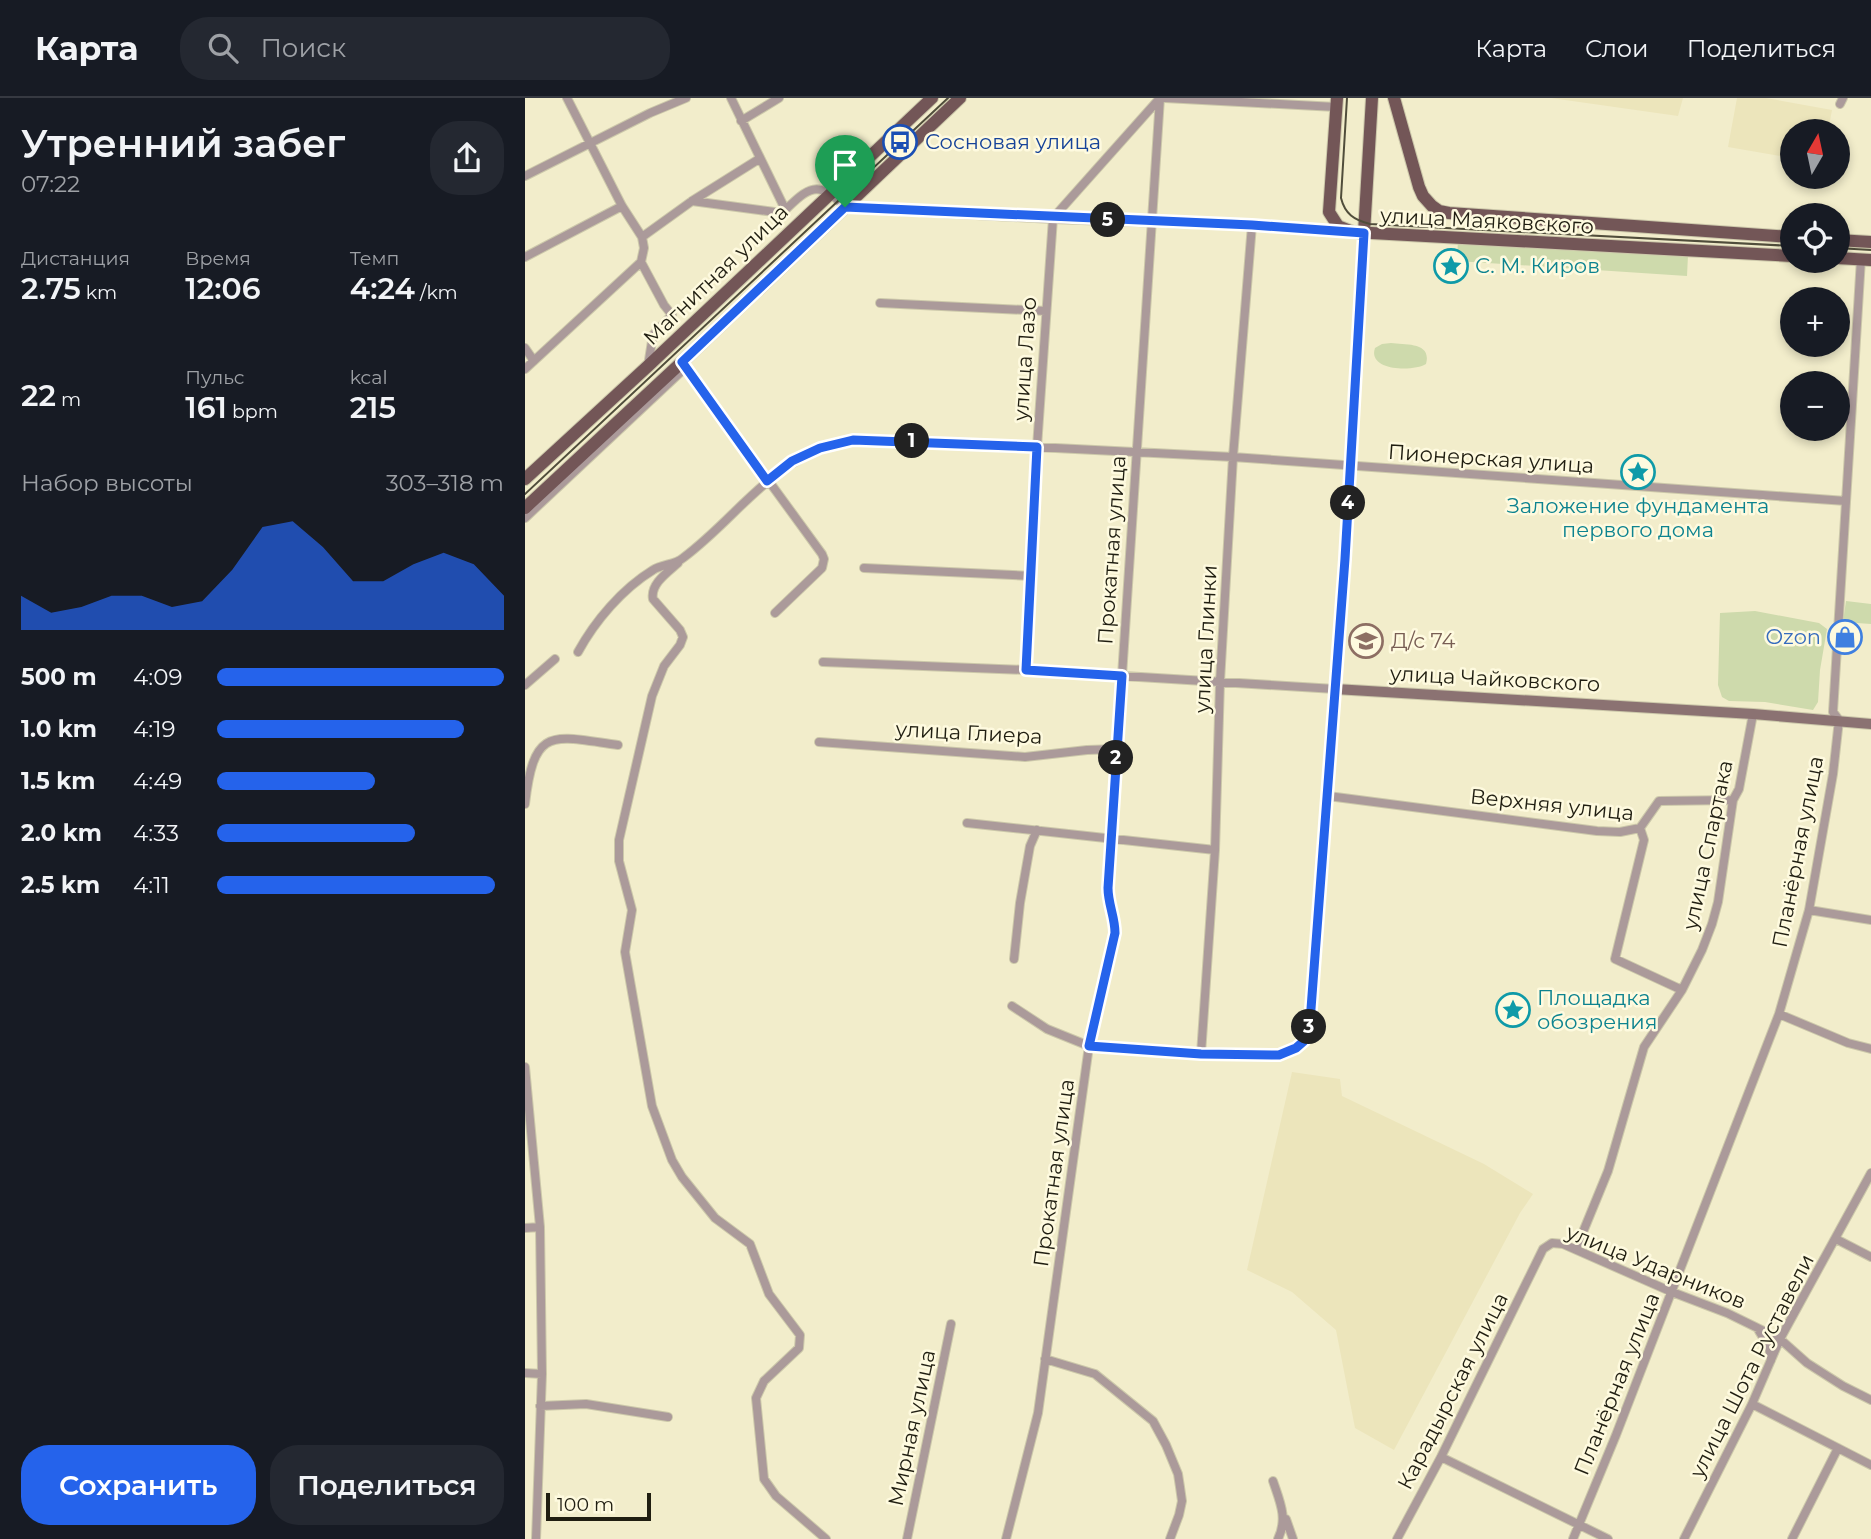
<!DOCTYPE html>
<html lang="ru">
<meta charset="utf-8">
<style>
:root{--surface:#171b24;--page:#242831;--text:#f1f3f6;--muted:#9ea1a6;--line:#363941;--accent:#2563eb}
body{margin:0;font-family:Montserrat,sans-serif;background:var(--page);color:var(--text);height:100vh;display:flex;flex-direction:column;font-size:26px;white-space:nowrap}
*{box-sizing:border-box;margin:0}
p{font-size:23px;color:var(--muted)}
.icon{flex:none;width:38px;height:38px;fill:none;stroke:currentColor;stroke-width:2;stroke-linecap:round;stroke-linejoin:round}
.map{position:relative;flex:1;overflow:hidden}
.side{display:flex;flex-direction:column;background:var(--surface);width:525px}
.side>*{flex:none}
.needle{width:46px;rotate:9deg}
.fabs{position:absolute;left:1255px;top:21px;display:grid;gap:14px}
.fabs a{display:grid;place-items:center;width:70px;height:70px;border-radius:50%;background:var(--surface);box-shadow:0 4px 10px #0003;font-size:35px}
.scale{position:absolute;left:21px;bottom:18px;width:105px;box-sizing:border-box;padding-left:7px;border:4px solid #201e11;border-top:0;font-size:19px;line-height:24px;white-space:nowrap;color:#201e11;-webkit-text-stroke:5px #fefadf;paint-order:stroke}
.pin{position:absolute;display:grid;place-items:center;width:60px;height:60px;color:#fff;margin:-72px -30px;border-radius:50% 50% 50% 0;rotate:-45deg;box-shadow:0 0 7px #0007}
.pin .icon{rotate:45deg}
.km{position:absolute;width:35px;height:35px;margin:-18px;border-radius:50%;background:#222;color:#fff;font-size:19px;line-height:35px;text-align:center}
.round{display:grid;place-items:center;flex:none;width:74px;height:74px;border-radius:28px;background:var(--page)}
.headline{display:flex;align-items:center;justify-content:space-between;height:119px;padding:0 21px}
h1{font-size:38px;font-weight:600;line-height:52px}
.metrics{display:grid;grid-template-columns:repeat(3,1fr);gap:10px;height:119px;padding:7px 21px}
.metrics div{display:grid;align-content:center}
.metrics b{font-size:30px;font-weight:600}
.metrics small{font-size:19px;font-weight:400}
.metrics p{font-size:19px}
.chart{height:196px;padding:14px 21px}
.chart p{display:flex;justify-content:space-between}
.chart svg{width:100%;height:126px;margin-top:7px;fill:var(--accent);opacity:.7}
.primary-button{display:flex;gap:14px;margin-top:auto;padding:14px 21px}
.primary-button a{flex:1;height:80px;border-radius:28px;background:var(--accent);color:#fff;font-size:28px;font-weight:600;line-height:80px;text-align:center}
.primary-button a+a{background:var(--page);color:var(--text)}
ul{padding:0 21px;list-style:none;font-size:23px}
li{display:grid;grid-template-columns:112px 84px 1fr;align-items:center;height:52px}
li i{height:18px;border-radius:9px;background:var(--accent)}
header{display:flex;align-items:center;gap:42px;box-sizing:border-box;height:98px;padding:0 35px;background:var(--surface);border-bottom:2px solid var(--line)}
header strong{font-size:33px}
nav{display:flex;gap:38px;margin-inline-start:auto;font-size:24px}
.search{width:490px;height:63px;background:var(--page);display:flex;align-items:center;gap:18px;box-sizing:border-box;padding:0 24px;border-radius:28px;color:var(--muted);font-size:26px}
main{display:flex;flex:1;min-height:0}
.map>svg:first-child{display:block}
.built{fill:#ece5bb}
.green{fill:#cedaac}
.lines{fill:none;stroke-linecap:round;stroke-linejoin:round}
.street-casing{stroke:#ccc8aa;stroke-width:10}
.secondary-casing{stroke:#ccc8aa;stroke-width:12}
.primary-casing{stroke:#ccc8aa;stroke-width:14}
.street{stroke:#ab9a9a;stroke-width:8}
.secondary{stroke:#8b7272;stroke-width:10}
.primary{stroke:#735657;stroke-width:12}
.tram{stroke:#504d3b;stroke-width:2}
.route-casing{stroke:#fff;stroke-width:14}
.route{stroke:#2563eb;stroke-width:9}
.labels{text-anchor:middle;stroke-width:5;stroke-linejoin:round;paint-order:stroke}
.transit-label{font-size:21px;fill:#164399;stroke:#fefadf;text-anchor:start}
.street-label{font-size:21px;fill:#201e11;stroke:#fefadf}
.culture-label{font-size:21px;fill:#0d838f;stroke:#fefadf;text-anchor:start}
.shop-label{font-size:21px;fill:#366cbe;stroke:#fefadf;text-anchor:end}
.education-label{font-size:21px;fill:#785e54;stroke:#fefadf;text-anchor:start}
</style>
<header>
<strong>Карта</strong>
<div class="search"><svg class="icon" aria-label="search" viewBox="0 0 24 24"><circle cx="10" cy="10" r="6"/><path d="M15 15l6 6"/></svg>Поиск</div>
<nav><a>Карта</a><a>Слои</a><a>Поделиться</a></nav>
</header>
<main>
<section class="side">
<div class="headline"><div><h1>Утренний забег</h1><p>07:22</p></div><a class="round"><svg class="icon" aria-label="share" viewBox="0 0 24 24"><path d="M12 15V3M7 8l5-5 5 5M5 13v7h14v-7"/></svg></a></div>
<div class="metrics">
<div><p>Дистанция</p><b>2.75<small> km</small></b></div>
<div><p>Время</p><b>12:06</b></div>
<div><p>Темп</p><b>4:24<small> /km</small></b></div>
</div>
<div class="metrics">
<div><b>22<small> m</small></b></div>
<div><p>Пульс</p><b>161<small> bpm</small></b></div>
<div><p>kcal</p><b>215</b></div>
</div>
<div class="chart"><p><span>Набор высоты</span>303–318 m</p>
<svg viewBox="0 0 160 44" preserveAspectRatio="none"><path d="M0 44V32L10 38L20 36L30 32L40 32L50 36L60 34L70 23L80 8L90 6L100 15L110 27L120 27L130 21L140 17L150 21L160 32V44z"/></svg>
</div>
<ul>
<li><b>500 m</b>4:09<i style="width:100%"></i></li>
<li><b>1.0 km</b>4:19<i style="width:86%"></i></li>
<li><b>1.5 km</b>4:49<i style="width:55%"></i></li>
<li><b>2.0 km</b>4:33<i style="width:69%"></i></li>
<li><b>2.5 km</b>4:11<i style="width:97%"></i></li>
</ul>
<div class="primary-button"><a>Сохранить</a><a>Поделиться</a></div>
</section>
<div class="map">
<svg width="1346" height="1441" viewBox="0 0 1346 1441">
<rect width="100%" height="100%" fill="#f2edcb"/>
<path class="built" d="M1026,0H1158L1153,18Z
M1212,0H1241L1307,12L1303,33H1267V60L1203,49Z
M767,974L815,981L817,998L959,1066L1008,1096L995,1115L869,1352L830,1330L811,1232L767,1194L722,1172Z"/>
<path class="green" d="M933,141L1163,157L1162,178L932,163Z
M866,245C881,247 907,244 901,266C888,274 842,273 850,250L857,246Z
M1321,503L1346,506V526L1318,524Z
M1230,513L1294,525L1302,531L1295,572L1293,604L1288,612L1240,604L1204,603L1197,599L1193,587L1195,515Z"/>
<g class="lines">
<g class="street-casing">
<path id="street" d="M42,0L97,108L117,139L119,150L116,164L139,207L147,217L128,237L123,268
M206,0L260,111
M640,0L811,9
M1315,6L1318,0
M216,23L254,0
M0,78L125,15L161,0
M167,103L257,115C283,90 292,80 320,109
M117,139L167,103L234,61
M0,159L97,108
M355,205L521,213
M0,250L9,263
M157,264L297,456L299,461L297,470L250,515
M0,271L116,164
M0,420L161,269
M153,465C143,474 125,486 128,501L155,532L158,539L155,547L139,568L127,598L94,742V763L107,812L100,854L127,1008L147,1062L157,1079L190,1120L225,1146L244,1196L275,1237L274,1250L239,1283L231,1300L239,1381L251,1398L301,1441
M339,470L507,478
M53,554C70,523 97,491 128,472C137,466 150,467 158,460C217,416 247,357 326,343C341,340 359,342 374,342L708,359L1321,403
M298,564L501,572L810,591L785,924L779,943L761,955L749,957L676,956L564,948L522,931L487,908
M501,572L512,349L528,120L635,0
M0,587L30,561
M294,644L500,659L562,652L592,651
M803,698L1072,733L1095,734L1115,730L1119,742L1090,861L1157,892
M0,706C9,627 27,638 93,647
M442,725L690,752
M1115,730L1134,703L1208,702
M1284,812L1346,822
M489,861L495,805L505,748L512,732
M1254,916L1323,945L1346,951
M676,956L690,752L695,584L708,359L727,127
M0,969L15,1129L17,1276L11,1441
M0,1130L15,1129
M1311,1141L1346,1159
M1051,1151L1083,1073L1119,949L1157,892L1177,852L1187,826L1193,804L1208,702L1214,691L1228,616
M1234,1233L1244,1249L1246,1262
M520,1261L570,1276L628,1323L641,1347L653,1376L655,1389L657,1403L654,1417L645,1441
M0,1275L17,1276
M1227,1306L1346,1367
M15,1308L61,1306L143,1319
M916,1359L1083,1441
M748,1383C755,1404 763,1420 753,1441
M761,1421L768,1441
M382,1441L426,1226
M481,1441L513,1315L564,948L590,835C590,819 583,807 583,791L635,0
M872,1441L916,1359L1018,1151L1027,1145L1038,1146L1147,1194L1202,1215L1255,1241L1282,1265L1318,1288L1346,1302
M1048,1441L1091,1337L1254,916L1284,812L1308,676L1314,622L1308,614L1336,161
M1159,1441L1227,1306L1255,1241L1346,1075
M1267,1441L1313,1350"/>
</g>
<g class="secondary-casing">
<path id="secondary" d="M320,109L528,120L727,127L824,134
M839,135L820,461L810,591L1228,616L1346,626"/>
</g>
<g class="primary-casing">
<path id="primary" d="M812,0L804,114L813,128L828,134L1267,158
M869,0L894,89L898,98L907,108L914,113L924,115L1267,139
M839,135L847,0
M1312,142L1346,144
M1312,160L1346,162
M0,381L123,268L407,0
M0,410L157,264L435,0"/>
</g>
<use href="#street" class="street"/>
<use href="#secondary" class="secondary"/>
<use href="#primary" class="primary"/>
<path class="tram" d="M822,0L816,100C820,116 829,122 845,126L1267,148
M1312,150L1346,152
M0,396L423,0"/>
</g>
<g class="lines">
<g class="route-casing">
<path id="route" d="M320,109L727,127L839,135L820,461L785,924L779,943L771,950L754,957L676,956L564,948L590,835C590,819 583,806 583,790L597,578L501,572L512,349L328,342L295,350L267,363L242,383L157,264Z"/>
</g>
<use href="#route" class="route"/>
</g>
<defs>
<g id="bus-ring" transform="scale(1.75)"><circle r="9.5" fill="#fefadf" stroke="#1a4fb4" stroke-width="1.5"/><path d="M-5-6H5V4H4V6H2V4H-2V6H-4V4H-5ZM-3.5-4V0h7V-4ZM-3.5 1.2v1.5H-2V1.2ZM2 1.2v1.5H3.5V1.2Z" fill="#1a4fb4"/></g>
<g id="sight-ring" transform="scale(1.75)"><circle r="9.5" fill="#fefadf" stroke="#0f9aa8" stroke-width="1.5"/><path d="M0-6L1.8-2.2L6-1.7L2.9 1.2L3.7 5.4L0 3.3L-3.7 5.4L-2.9 1.2L-6-1.7L-1.8-2.2Z" fill="#0f9aa8"/></g>
<g id="shop-ring" transform="scale(1.75)"><circle r="9.5" fill="#fefadf" stroke="#3f7fe0" stroke-width="1.5"/><path d="M-5-2.5h2.3a2.7 3.5 0 0 1 5.4 0H5L5.5 6h-11ZM-1.5-2.5h3a1.5 2.3 0 0 0-3 0Z" fill="#3f7fe0"/></g>
<g id="school-ring" transform="scale(1.75)"><circle r="9.5" fill="#fefadf" stroke="#8d6e63" stroke-width="1.5"/><path d="M0-5L7-2L0 1L-7-2ZM-4 1L0 2.5L4 1V4Q0 6-4 4Z" fill="#8d6e63"/></g>
</defs>
<g fill-rule="evenodd">
<use href="#bus-ring" x="375" y="44"/>
<use href="#sight-ring" x="926" y="168"/>
<use href="#sight-ring" x="1113" y="374"/>
<use href="#shop-ring" x="1320" y="539"/>
<use href="#school-ring" x="841" y="543"/>
<use href="#sight-ring" x="988" y="912"/>
</g>
<g class="labels">
<g class="transit-label">
<text x="400" y="51">Сосновая улица</text>
</g>
<g class="street-label">
<text transform="translate(962 123) rotate(3)" y="7">улица Маяковского</text>
<text transform="translate(191 177) rotate(-44)" y="7">Магнитная улица</text>
<text transform="translate(500 261) rotate(-86)" y="7">улица Лазо</text>
<text transform="translate(966 361) rotate(4)" y="7">Пионерская улица</text>
<text transform="translate(587 452) rotate(-86)" y="7">Прокатная улица</text>
<text transform="translate(681 541) rotate(-87)" y="7">улица Глинки</text>
<text transform="translate(970 581) rotate(3)" y="7">улица Чайковского</text>
<text transform="translate(444 635) rotate(3)" y="7">улица Глиера</text>
<text transform="translate(1027 707) rotate(6)" y="7">Верхняя улица</text>
<text transform="translate(1183 747) rotate(-78)" y="7">улица Спартака</text>
<text transform="translate(1273 754) rotate(-79)" y="7">Планёрная улица</text>
<text transform="translate(529 1075) rotate(-82)" y="7">Прокатная улица</text>
<text transform="translate(1131 1169) rotate(22)" y="7">улица Ударников</text>
<text transform="translate(1227 1268) rotate(-63)" y="7">улица Шота Руставели</text>
<text transform="translate(1092 1286) rotate(-68)" y="7">Планёрная улица</text>
<text transform="translate(928 1293) rotate(-63)" y="7">Карадырская улица</text>
<text transform="translate(387 1330) rotate(-78)" y="7">Мирная улица</text>
</g>
<g class="culture-label">
<text x="950" y="175">С. М. Киров</text>
<text x="1113" y="415" text-anchor="middle">Заложение фундамента<tspan x="1113" dy="24">первого дома</tspan></text>
<text x="1012" y="907">Площадка<tspan x="1012" dy="24">обозрения</tspan></text>
</g>
<g class="shop-label">
<text x="1296" y="546">Ozon</text>
</g>
<g class="education-label">
<text x="866" y="550">Д/с 74</text>
</g>
</g>
</svg>
<div class="fabs">
<a><svg class="needle" viewBox="-14 -14 28 28"><path d="M0-13l5 13h-10z" fill="#e53935"/><path d="M0 13l5-13h-10z" fill="#9ea1a6"/></svg></a>
<a><svg class="icon" aria-label="locate" viewBox="0 0 24 24"><circle cx="12" cy="12" r="6"/><path d="M12 2v4M12 18v4M2 12h4M18 12h4"/></svg></a>
<a>+</a>
<a>−</a>
</div>
<div class="scale">100 m</div>
<div class="pin" style="left:320px;top:109px;background:#1e9e55"><svg class="icon" aria-label="arrive" viewBox="0 0 24 24"><path d="M6 21V4h12l-3 4 3 4H6"/></svg></div>
<b class="km" style="left:387px;top:343px">1</b>
<b class="km" style="left:591px;top:660px">2</b>
<b class="km" style="left:784px;top:929px">3</b>
<b class="km" style="left:823px;top:405px">4</b>
<b class="km" style="left:583px;top:122px">5</b>
</div>
</main>
